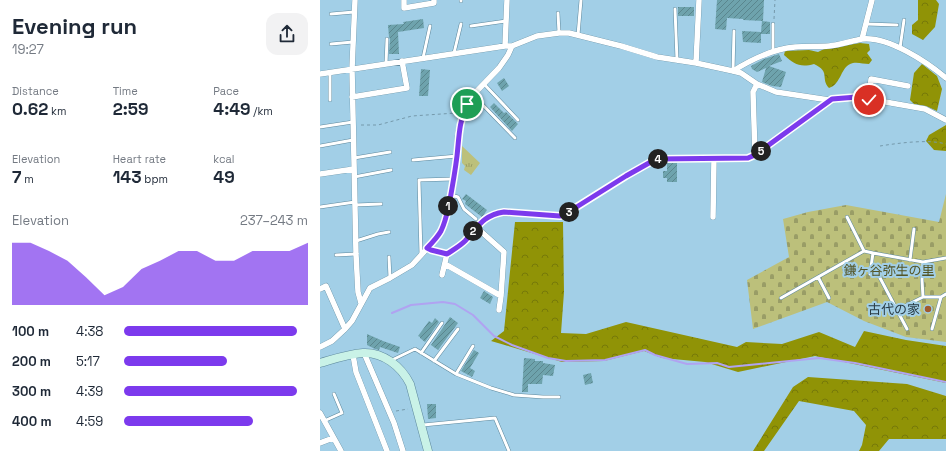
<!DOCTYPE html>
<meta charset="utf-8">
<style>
:root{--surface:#fff;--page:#f2f2f3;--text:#1f2937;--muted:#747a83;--accent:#7c3aed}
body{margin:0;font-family:"Space Grotesk","Noto Sans JP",sans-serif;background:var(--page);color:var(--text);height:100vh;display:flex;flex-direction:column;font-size:15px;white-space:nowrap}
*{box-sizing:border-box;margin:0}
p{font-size:13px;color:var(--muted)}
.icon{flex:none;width:22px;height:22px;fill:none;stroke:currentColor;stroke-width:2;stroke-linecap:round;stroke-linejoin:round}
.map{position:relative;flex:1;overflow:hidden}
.drawer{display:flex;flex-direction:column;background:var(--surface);width:320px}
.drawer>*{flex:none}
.pin{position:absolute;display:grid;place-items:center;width:34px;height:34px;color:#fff;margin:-17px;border:2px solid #fff;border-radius:50%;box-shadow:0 1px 4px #0007}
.km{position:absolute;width:20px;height:20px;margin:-10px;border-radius:50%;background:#222;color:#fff;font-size:11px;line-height:20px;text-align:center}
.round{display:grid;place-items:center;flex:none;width:42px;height:42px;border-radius:12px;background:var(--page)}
.summary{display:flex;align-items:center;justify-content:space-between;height:68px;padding:0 12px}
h1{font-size:22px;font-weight:700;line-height:30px}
.figures{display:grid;grid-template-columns:repeat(3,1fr);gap:6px;height:68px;padding:4px 12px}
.figures div{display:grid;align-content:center}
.figures b{font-size:17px;font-weight:700}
.figures small{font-size:11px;font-weight:400}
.figures p{font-size:11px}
.chart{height:112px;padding:8px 12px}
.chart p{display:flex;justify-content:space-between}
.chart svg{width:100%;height:72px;margin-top:4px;fill:var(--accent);opacity:.7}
ul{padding:0 12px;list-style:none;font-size:13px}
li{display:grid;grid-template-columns:64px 48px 1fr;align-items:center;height:30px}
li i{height:10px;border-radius:5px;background:var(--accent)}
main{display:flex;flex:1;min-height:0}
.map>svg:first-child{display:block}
.forest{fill:url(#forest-crowns)}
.cemetery{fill:url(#cemetery-stones)}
.park{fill:url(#park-tufts)}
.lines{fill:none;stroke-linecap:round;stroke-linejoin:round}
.stream{stroke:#b0a3f1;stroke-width:2}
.building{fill:url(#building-hatch)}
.lane-casing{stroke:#5d889d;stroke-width:4}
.street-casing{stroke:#5d889d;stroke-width:6}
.secondary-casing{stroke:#5d889d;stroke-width:9}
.path{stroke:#7599ab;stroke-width:1;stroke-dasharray:3 3;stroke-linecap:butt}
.lane{stroke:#fff;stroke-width:3}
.street{stroke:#fff;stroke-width:5.5}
.secondary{stroke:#c9f2e7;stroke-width:8}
.route-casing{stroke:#fff;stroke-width:8}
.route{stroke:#7c3aed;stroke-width:5}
.poi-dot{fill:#a05a2e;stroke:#a2cfe7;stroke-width:1.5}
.labels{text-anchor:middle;stroke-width:4;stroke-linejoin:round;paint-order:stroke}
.park-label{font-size:13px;fill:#535526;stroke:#a2cfe7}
.poi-label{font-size:13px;fill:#293b44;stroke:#a2cfe7;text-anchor:end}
</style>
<main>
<section class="drawer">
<div class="summary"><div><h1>Evening run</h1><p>19:27</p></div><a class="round"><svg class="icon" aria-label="share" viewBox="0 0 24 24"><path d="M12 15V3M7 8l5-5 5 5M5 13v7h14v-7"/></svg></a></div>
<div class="figures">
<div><p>Distance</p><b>0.62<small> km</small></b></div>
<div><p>Time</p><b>2:59</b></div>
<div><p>Pace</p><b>4:49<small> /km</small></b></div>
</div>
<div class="figures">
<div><p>Elevation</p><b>7<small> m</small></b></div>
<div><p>Heart rate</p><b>143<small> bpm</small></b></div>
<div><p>kcal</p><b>49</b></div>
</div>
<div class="chart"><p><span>Elevation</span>237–243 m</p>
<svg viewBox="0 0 160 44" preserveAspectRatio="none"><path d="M0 44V6L10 6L20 11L30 17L40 27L50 38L60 33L70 22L80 17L90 11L100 11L110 17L120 17L130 11L140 11L150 11L160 6V44z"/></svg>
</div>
<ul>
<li><b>100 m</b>4:38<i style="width:94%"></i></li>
<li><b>200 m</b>5:17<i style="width:56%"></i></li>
<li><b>300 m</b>4:39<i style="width:94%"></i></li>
<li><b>400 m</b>4:59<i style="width:70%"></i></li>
</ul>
</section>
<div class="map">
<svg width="626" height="451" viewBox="0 0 626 451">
<defs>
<pattern id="forest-crowns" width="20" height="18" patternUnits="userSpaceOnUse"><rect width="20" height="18" fill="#909306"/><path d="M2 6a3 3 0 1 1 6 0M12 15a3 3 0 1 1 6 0" fill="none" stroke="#767909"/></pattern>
<pattern id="cemetery-stones" width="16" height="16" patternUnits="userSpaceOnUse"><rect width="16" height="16" fill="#bcc07b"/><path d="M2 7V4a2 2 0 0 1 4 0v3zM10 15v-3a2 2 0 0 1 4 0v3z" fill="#999d66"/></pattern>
<pattern id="park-tufts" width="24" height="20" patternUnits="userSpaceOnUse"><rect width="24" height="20" fill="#bcc07b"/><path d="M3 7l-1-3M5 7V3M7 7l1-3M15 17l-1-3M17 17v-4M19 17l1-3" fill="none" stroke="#999d66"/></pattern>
<pattern id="building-hatch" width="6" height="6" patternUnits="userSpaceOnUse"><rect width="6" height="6" fill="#6ea3ad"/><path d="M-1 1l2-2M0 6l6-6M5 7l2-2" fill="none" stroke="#5a868e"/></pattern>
</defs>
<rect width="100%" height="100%" fill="#a2cfe7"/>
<path class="forest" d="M598,0H616L619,4L615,27L603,40L592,34V25L598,20Z
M540,43L549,44L550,50L547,53L552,60L549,64C544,64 538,62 533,63C520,66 522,84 509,88C500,78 511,72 494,64C480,68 474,64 464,55L465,51L489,50L498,52L504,49Z
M602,64L617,76L622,89L617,111L606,106L594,104L590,100L594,73Z
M626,125V151L614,150L606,141L609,135Z
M195,222H243L244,292L241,333L266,334L306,322L417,347L426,342L462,344L499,332L535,347L544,331L586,340L626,346V383L495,356L418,372L385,362L342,358L324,351L284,361L242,362L171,341L184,331Z
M488,377L587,384L626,396V439H569L559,451H539L542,445L546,425L534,411L479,401L444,451H433L473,387Z"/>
<path class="cemetery" d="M626,194V342L586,337L544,321L507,302L433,329L427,280L469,257L463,219L488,212L526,205L619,222Z"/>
<path class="park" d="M142,146L160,163L151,175L144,170L145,166L142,163Z"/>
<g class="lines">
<path class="stream" d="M72,313L91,305L123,302L135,304L153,315L174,336L192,345L228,358L246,361L285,360L325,350L335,355L367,364L397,363L409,367L499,358L535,363L626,382"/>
</g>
<path class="building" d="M397,0H444L443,21L423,20V19L407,18L406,30L395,29Z
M358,7H374V16H358Z
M103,19L104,28L78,32L79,54H69L70,39L69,37L68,25L84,24L83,22Z
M442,21L450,22V34H441V43L423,42L422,31L441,32Z
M459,54L462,61L449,66L466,72L461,87L452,86L442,82L446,68L437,72L432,69L431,66L444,59Z
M101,69L110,70L108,96H99Z
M184,78L189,86L182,91L177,83Z
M174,103L184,113L186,112L198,124L192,131L170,107Z
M347,163H357V182H347V178H343V171H347Z
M146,194L167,210L162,217L145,204L146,201L142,199Z
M164,291L173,297L170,304L160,298Z
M130,317L138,323L118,350L111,345Z
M115,318L119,322L105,342L100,338V337L98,336L109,321L112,323Z
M47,334L63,341L80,347L78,353L60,347L59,350L55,349L47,345Z
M154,350L159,353L150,368L155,371L152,377L141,371Z
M204,358L215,359V361H223V363L235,365L233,376L223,375L222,384H208V392H202Z
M271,373L273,383L265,385L263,375Z
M107,404H116V418L108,419Z"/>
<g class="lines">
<g class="lane-casing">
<path id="lane" d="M141,1V0
M355,9L357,60
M238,13L239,33
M11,14L34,12
M453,24V52
M546,24L577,25
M151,26L186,21
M258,35L261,0
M11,44L33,42
M580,48L584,20
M134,53L141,24
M103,58L110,26
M66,64L67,39
M413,71L414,31
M10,73V100
M164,84L198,120
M153,95L195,138
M0,127L33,122
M0,146L33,140
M34,158L70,152
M93,160L137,156
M34,177L71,170
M131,195L138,197L144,209L156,219
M35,205L61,204
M0,207L35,202
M527,217L544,251L553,253
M36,241L58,234L69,232
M16,255L36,254
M101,255L99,180L133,179
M69,257L70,278
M590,260L594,229
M603,262L602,280L603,297
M498,277L509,298
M461,298L544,251
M577,310L603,297H621L626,294
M587,329L559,276L550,274L553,253L603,262L626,258
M612,329L621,297
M101,353L122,323
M72,360L95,349L136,374L171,388L194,395L223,397H239
M114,361L138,329
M136,374L153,346
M4,421L22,413L14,394
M103,425L175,418L189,451"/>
</g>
<g class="street-casing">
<path id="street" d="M35,0L32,69L36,254L38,292L41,303
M84,0V8L114,3V0
M542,39L552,0
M185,46L187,0
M376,63L379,0
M413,71C432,59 453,49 475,47C486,46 498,47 509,46C520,45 531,41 542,39C568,36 607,62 626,78
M0,74L185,46H192L217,36L239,33H249L301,46L337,57L376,63L413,71L421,73L437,84L456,92L509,100L537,97L605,109L626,120
M32,97L87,88L82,61
M549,100L551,79L588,86
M435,155L433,92L437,84
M0,174L34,169
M393,217L394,158
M156,227L184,252L181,296L179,310
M107,248L111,250L127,254C133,250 140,246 145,241C158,227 163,215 184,213L240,216L247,213L306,176L336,159L428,158L435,155L512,100
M125,264L181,296
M122,275L127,254
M0,289L6,286L25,329
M0,347L12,341L25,329L32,321L50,288L70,278L92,265L115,240L121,231L125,219L131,195L137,156L138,134L143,113L147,104L153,95L179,68L188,55L192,46
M44,353L74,423L83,451
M33,355L36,372L67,451
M0,413L21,451
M0,443L13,438"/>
</g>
<g class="secondary-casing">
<path id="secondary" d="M0,363C14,359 28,354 43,353C63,352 81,366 90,384L108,451"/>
</g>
<path class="path" d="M454,19L455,0
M41,125H58L92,116L136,113
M560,146C579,143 608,139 626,144
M76,411L88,409"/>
<use href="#lane" class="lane"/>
<use href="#street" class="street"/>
<use href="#secondary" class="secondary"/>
</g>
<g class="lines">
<g class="route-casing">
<path id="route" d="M147,104C139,121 139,138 137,156C135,172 132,189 129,205C127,214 125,223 121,231C117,238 112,243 107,248L111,250L127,254C133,250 140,246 145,241C158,227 163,215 184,212L240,216L247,213L306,176L336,159L428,158L435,155L512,99L537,97L549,100"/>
</g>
<use href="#route" class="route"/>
</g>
<circle class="poi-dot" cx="608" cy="309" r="4"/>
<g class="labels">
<g class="park-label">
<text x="569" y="275">鎌ヶ谷弥生の里</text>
</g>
<g class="poi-label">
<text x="600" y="314">古代の家</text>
</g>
</g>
</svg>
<div class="pin" style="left:147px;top:104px;background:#1e9e55"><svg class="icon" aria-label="arrive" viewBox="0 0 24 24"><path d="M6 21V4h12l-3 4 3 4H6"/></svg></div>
<div class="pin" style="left:549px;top:100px;background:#d93025"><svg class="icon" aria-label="check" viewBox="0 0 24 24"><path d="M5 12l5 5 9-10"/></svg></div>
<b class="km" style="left:128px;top:206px">1</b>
<b class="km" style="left:153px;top:231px">2</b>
<b class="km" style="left:249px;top:212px">3</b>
<b class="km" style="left:338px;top:159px">4</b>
<b class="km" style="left:441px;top:151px">5</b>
</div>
</main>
